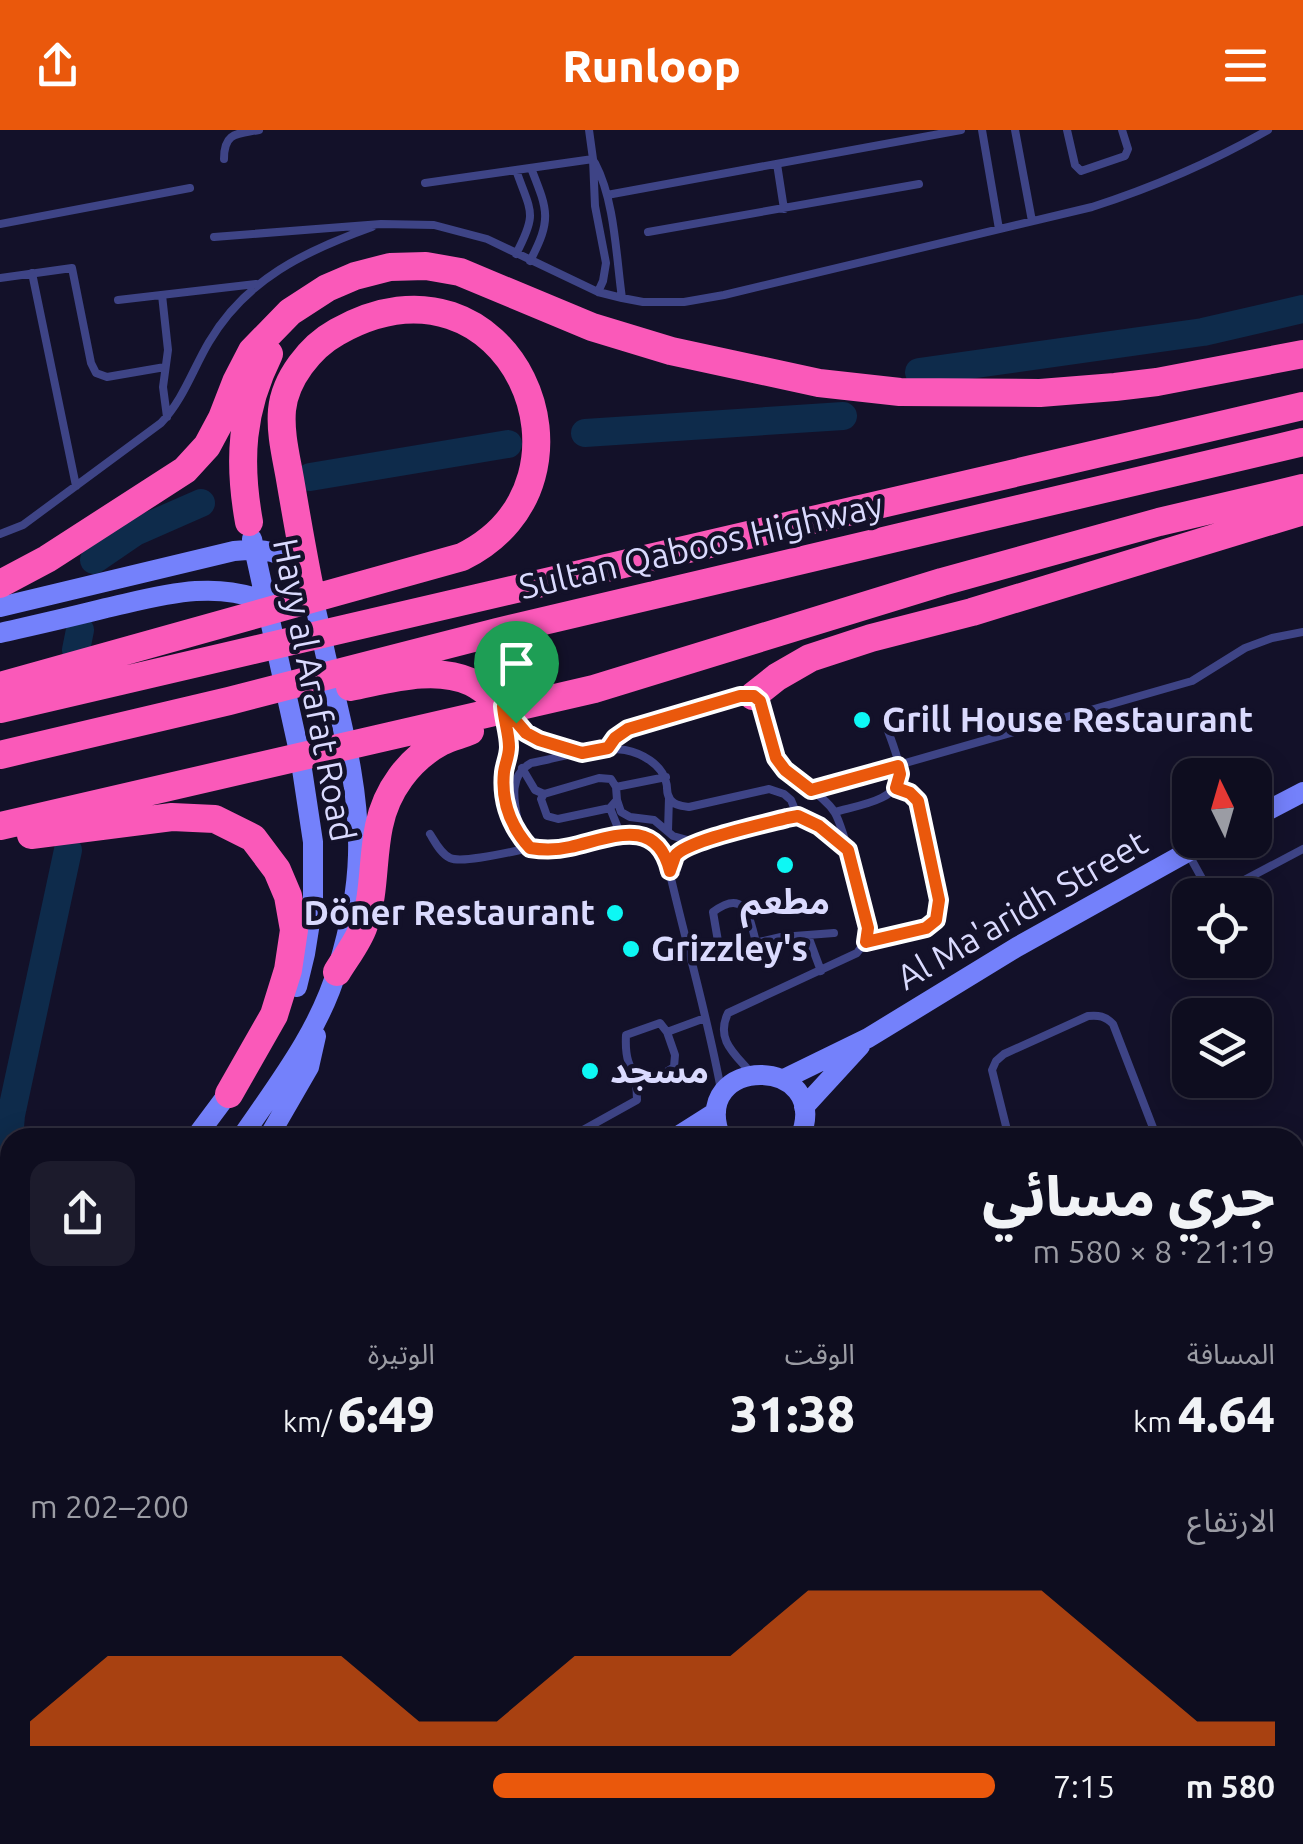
<!DOCTYPE html>
<html lang="ar">
<meta charset="utf-8">
<style>
:root{--surface:#0e0d1f;--page:#1c1b2c;--text:#f1f3f6;--muted:#9b9ca4;--line:#2e2d3d;--accent:#ea580c}
body{margin:0;font-family:Ubuntu,"Noto Sans Arabic",sans-serif;background:var(--page);color:var(--text);direction:rtl;height:100vh;display:flex;flex-direction:column;font-size:38px;white-space:nowrap}
*{box-sizing:border-box;margin:0}
p{font-size:32px;color:var(--muted)}
.icon{flex:none;width:55px;height:55px;fill:none;stroke:currentColor;stroke-width:2;stroke-linecap:round;stroke-linejoin:round}
.map{position:relative;flex:1;overflow:hidden;direction:ltr}
.drawer{position:absolute;left:0px;top:998px;width:1305px;height:718px;display:flex;flex-direction:column;background:var(--surface);border-radius:30px 30px 0 0;box-shadow:0 5px 25px #0003,0 0 0 2px var(--line);direction:rtl}
.drawer>*{flex:none}
.needle{width:65px;rotate:355deg}
.tools{position:absolute;left:1172px;top:628px;display:grid;gap:20px}
.tools a{display:grid;place-items:center;width:100px;height:100px;border-radius:20px;background:var(--surface);box-shadow:0 5px 25px #0003,0 0 0 2px var(--line);font-size:50px}
.pin{position:absolute;display:grid;place-items:center;width:85px;height:85px;color:#fff;margin:-102px -42px;border-radius:50% 50% 50% 0;rotate:-45deg;box-shadow:0 0 10px #0007}
.pin .icon{rotate:45deg}
.round{display:grid;place-items:center;flex:none;width:105px;height:105px;border-radius:20px;background:var(--page)}
.overview{display:flex;align-items:center;justify-content:space-between;height:170px;padding:0 30px}
h1{font-size:55px;font-weight:800;line-height:75px}
.metrics{display:grid;grid-template-columns:repeat(3,1fr);gap:15px;height:170px;padding:10px 30px}
.metrics div{display:grid;align-content:center}
.metrics b{font-size:50px;font-weight:800}
.metrics small{font-size:28px;font-weight:400}
.metrics p{font-size:28px}
.chart{height:280px;padding:20px 30px}
.chart p{display:flex;justify-content:space-between}
.chart svg{width:100%;height:180px;margin-top:10px;fill:var(--accent);opacity:.7}
ul{padding:0 30px;list-style:none;font-size:32px}
li{display:grid;grid-template-columns:160px 120px 1fr;align-items:center;height:75px}
li i{height:25px;border-radius:12px;background:var(--accent)}
header{display:flex;justify-content:space-between;align-items:center;height:130px;padding:0 30px;background:var(--accent);color:#fff;font-size:45px;font-weight:800}
.map>svg:first-child{display:block}
.lines{fill:none;stroke-linecap:round;stroke-linejoin:round}
.river{stroke:#0e2b4b;stroke-width:28}
.lane{stroke:#3e4486;stroke-width:8}
.street{stroke:#3e4486;stroke-width:15}
.secondary{stroke:#7481fb;stroke-width:20}
.highway{stroke:#fa59b9;stroke-width:28}
.route-casing{stroke:#fff;stroke-width:20}
.route{stroke:#ea580c;stroke-width:12}
.poi-dot{fill:#0df8f4;stroke:#131129;stroke-width:4}
.labels{text-anchor:middle;stroke-width:9;stroke-linejoin:round;paint-order:stroke}
.street-label{font-size:35px;fill:#dadafe;stroke:#131129}
.poi-label{font-size:35px;font-weight:bold;fill:#dadafe;stroke:#131129;text-anchor:start}
</style>
<header><svg class="icon" aria-label="menu" viewBox="0 0 24 24"><path d="M4 6h16M4 12h16M4 18h16"/></svg>Runloop<svg class="icon" aria-label="share" viewBox="0 0 24 24"><path d="M12 15V3M7 8l5-5 5 5M5 13v7h14v-7"/></svg></header>
<div class="map">
<svg width="1303" height="1714" viewBox="0 0 1303 1714">
<rect width="100%" height="100%" fill="#131129"/>
<g class="lines">
<path class="river" d="M919,242L1203,202L1303,179
M585,303L843,286
M310,347L508,314
M94,430L135,402L201,373
M76,520L80,500
M0,1113L11,985L68,720"/>
<path class="lane" d="M589,0L593,29L595,76L606,133L603,151L598,162
M982,0L999,99
M1015,0L1032,91
M1067,0L1075,35L1081,41L1125,26L1128,19L1122,0
M224,29C224,2 237,4 259,0
M595,33C615,71 616,126 622,168
M777,34L784,79
M516,40C531,83 538,82 516,124
M425,53L593,29
M607,65L961,0
M0,94L190,58
M648,102L919,54
M214,107L381,94L434,95L487,109L598,162L622,168L643,172H684L724,165L1092,77C1154,57 1212,32 1268,0
M530,131C552,89 548,81 531,38
M32,143L76,356
M0,148L72,138L91,233L96,243L107,247L165,237
M162,165L168,220L163,257L167,287
M118,170L256,154
M0,404L23,395L161,293C183,270 193,239 209,212C246,149 305,121 372,97
M509,584L526,603L578,622
M504,586L509,619L503,644L508,685L514,698L530,718C543,720 556,720 569,718C606,710 643,687 667,731C684,807 707,883 721,960
M608,618L615,608L628,599L741,566H753L760,571C766,590 769,614 779,631C791,653 822,661 835,683C843,697 868,788 867,803C866,812 862,816 857,823L728,883C715,910 735,924 752,944
M522,638L535,660L544,664L599,648L611,649L616,657L617,670L610,678L620,703
M616,657L666,647
M811,660L1192,551L1245,518L1272,508L1303,502
M544,664L541,669L547,686L558,689L610,678
M617,670L621,682L630,687L654,690L673,706L691,711L705,710L787,687C812,685 829,704 846,719
M835,682C854,676 899,671 900,645C901,633 891,610 887,598
M668,701L669,667
M430,704C435,712 441,724 450,728C463,734 514,721 530,718
M520,705C517,680 504,648 531,633C561,628 594,615 625,620C641,623 662,634 666,652C668,657 666,663 669,667C672,675 681,676 689,677L769,659L784,664L791,670L798,687
M1189,725L1211,765
M669,741C675,725 681,721 696,714
M1216,765L1303,719
M1186,782L1190,779
M808,806L821,841
M756,812C749,786 745,758 713,782L719,817L724,820L781,807L834,803
M865,812C882,808 930,802 938,787C940,782 939,775 939,770L918,671L911,663L896,658
M667,902L675,925L674,937C639,961 624,942 626,905L660,893L667,902L705,888
M574,1005L637,970L636,946
M1009,1008L992,940L996,931L1004,924L1088,886C1099,885 1105,886 1113,894L1157,1008
M376,1705L381,1714
M901,1705L907,1714
M184,1714L186,1705
M224,1714L238,1705
M529,1714L542,1705"/>
<path class="street" d="M1295,1034L1303,1032
M736,1705L742,1714
M1042,1705L1057,1714"/>
<path class="secondary" d="M252,409L300,626L313,712V774L305,824L297,857
M0,477L234,421C254,419 276,418 292,433C298,438 306,449 309,457C318,480 321,507 327,531C342,595 360,659 358,725C357,763 349,801 338,837C320,900 278,954 241,1008
M0,503C35,495 71,487 106,478C160,466 213,449 266,472
M1255,687L1303,662
M784,949L868,908L1017,817L1209,710
M804,977L860,916
M195,1008L236,953
M268,1008L309,937L316,906
M675,1008L716,982
M721,1008C687,924 834,924 800,1008
M0,1367L10,1362
M0,1389L10,1384
M0,1656L10,1584
M36,1714L38,1705
M71,1714L72,1705"/>
<path class="highway" d="M249,392C238,331 241,280 269,224
M0,454L47,429L185,340L207,316L222,288L236,252L252,221L290,182L327,158L355,146L390,137L426,136L460,142L592,197L671,221L819,253L900,262L1040,263L1115,257L1157,252L1303,224
M0,556L462,427C616,351 509,105 337,202C310,217 285,249 282,280C280,303 286,326 290,349C296,384 302,419 309,454
M350,557C387,550 434,535 471,552C483,557 493,568 503,576
M753,566L777,547L810,528L871,508L972,482L1303,381
M0,579L1303,276
M0,625L229,571L497,502L1303,312
M0,696L594,559L942,452L1159,392L1303,358
M31,705L172,687L215,689L253,708L277,740L288,766L294,800L288,840L274,885L229,964
M337,842C346,827 359,811 364,795C375,763 372,729 379,696C386,661 409,629 441,612C450,607 461,605 470,601"/>
</g>
<g class="lines">
<g class="route-casing">
<path id="route" d="M740,566H754L760,571L776,628L785,640L811,660L898,636L900,644L896,658L910,663L918,671L939,770L936,790L926,798L866,812L868,798L848,720L819,696L798,686L787,688C765,694 687,710 675,726C675,727 670,740 670,741C656,684 608,709 570,717C557,720 543,720 530,718C511,697 501,671 504,642C505,634 509,626 509,617C509,604 504,590 503,576L526,603L539,610L582,623L608,618L615,608L628,599Z"/>
</g>
<use href="#route" class="route"/>
</g>
<g class="poi-dot">
<circle cx="862" cy="590" r="10"/>
<circle cx="785" cy="735" r="10"/>
<circle cx="615" cy="783" r="10"/>
<circle cx="631" cy="819" r="10"/>
<circle cx="590" cy="941" r="10"/>
</g>
<g class="labels">
<g class="street-label">
<text transform="translate(701 416) rotate(-13)" y="12">Sultan Qaboos Highway</text>
<text transform="translate(314 560) rotate(79)" y="12">Hayy al Arafat Road</text>
<text transform="translate(1022 780) rotate(-30)" y="12">Al Ma'aridh Street</text>
</g>
<g class="poi-label">
<text x="882" y="602">Grill House Restaurant</text>
<text x="785" y="784" text-anchor="middle">مطعم</text>
<text x="595" y="795" text-anchor="end">Döner Restaurant</text>
<text x="651" y="831">Grizzley's</text>
<text x="610" y="953">مسجد</text>
</g>
</g>
</svg>
<div class="tools">
<a><svg class="needle" viewBox="-14 -14 28 28"><path d="M0-13l5 13h-10z" fill="#e53935"/><path d="M0 13l5-13h-10z" fill="#9b9ca4"/></svg></a>
<a><svg class="icon" aria-label="locate" viewBox="0 0 24 24"><circle cx="12" cy="12" r="6"/><path d="M12 2v4M12 18v4M2 12h4M18 12h4"/></svg></a>
<a><svg class="icon" aria-label="layers" viewBox="0 0 24 24"><path d="M12 4l9 5-9 5-9-5zM3 14l9 5 9-5"/></svg></a>
</div>
<div class="pin" style="left:516px;top:593px;background:#1e9e55"><svg class="icon" aria-label="arrive" viewBox="0 0 24 24"><path d="M6 21V4h12l-3 4 3 4H6"/></svg></div>
<section class="drawer">
<div class="overview"><div><h1>جري مسائي</h1><p>21:19 · 8 × 580 m</p></div><a class="round"><svg class="icon" aria-label="share" viewBox="0 0 24 24"><path d="M12 15V3M7 8l5-5 5 5M5 13v7h14v-7"/></svg></a></div>
<div class="metrics">
<div><p>المسافة</p><b>4.64<small> km</small></b></div>
<div><p>الوقت</p><b>31:38</b></div>
<div><p>الوتيرة</p><b>6:49<small> /km</small></b></div>
</div>
<div class="chart"><p><span>الارتفاع</span>200–202 m</p>
<svg viewBox="0 0 160 44" preserveAspectRatio="none"><path d="M0 44V38L10 22L20 22L30 22L40 22L50 38L60 38L70 22L80 22L90 22L100 6L110 6L120 6L130 6L140 22L150 38L160 38V44z"/></svg>
</div>
<ul>
<li><b>580 m</b>7:15<i style="width:52%"></i></li>
</ul>
</section>
</div>
